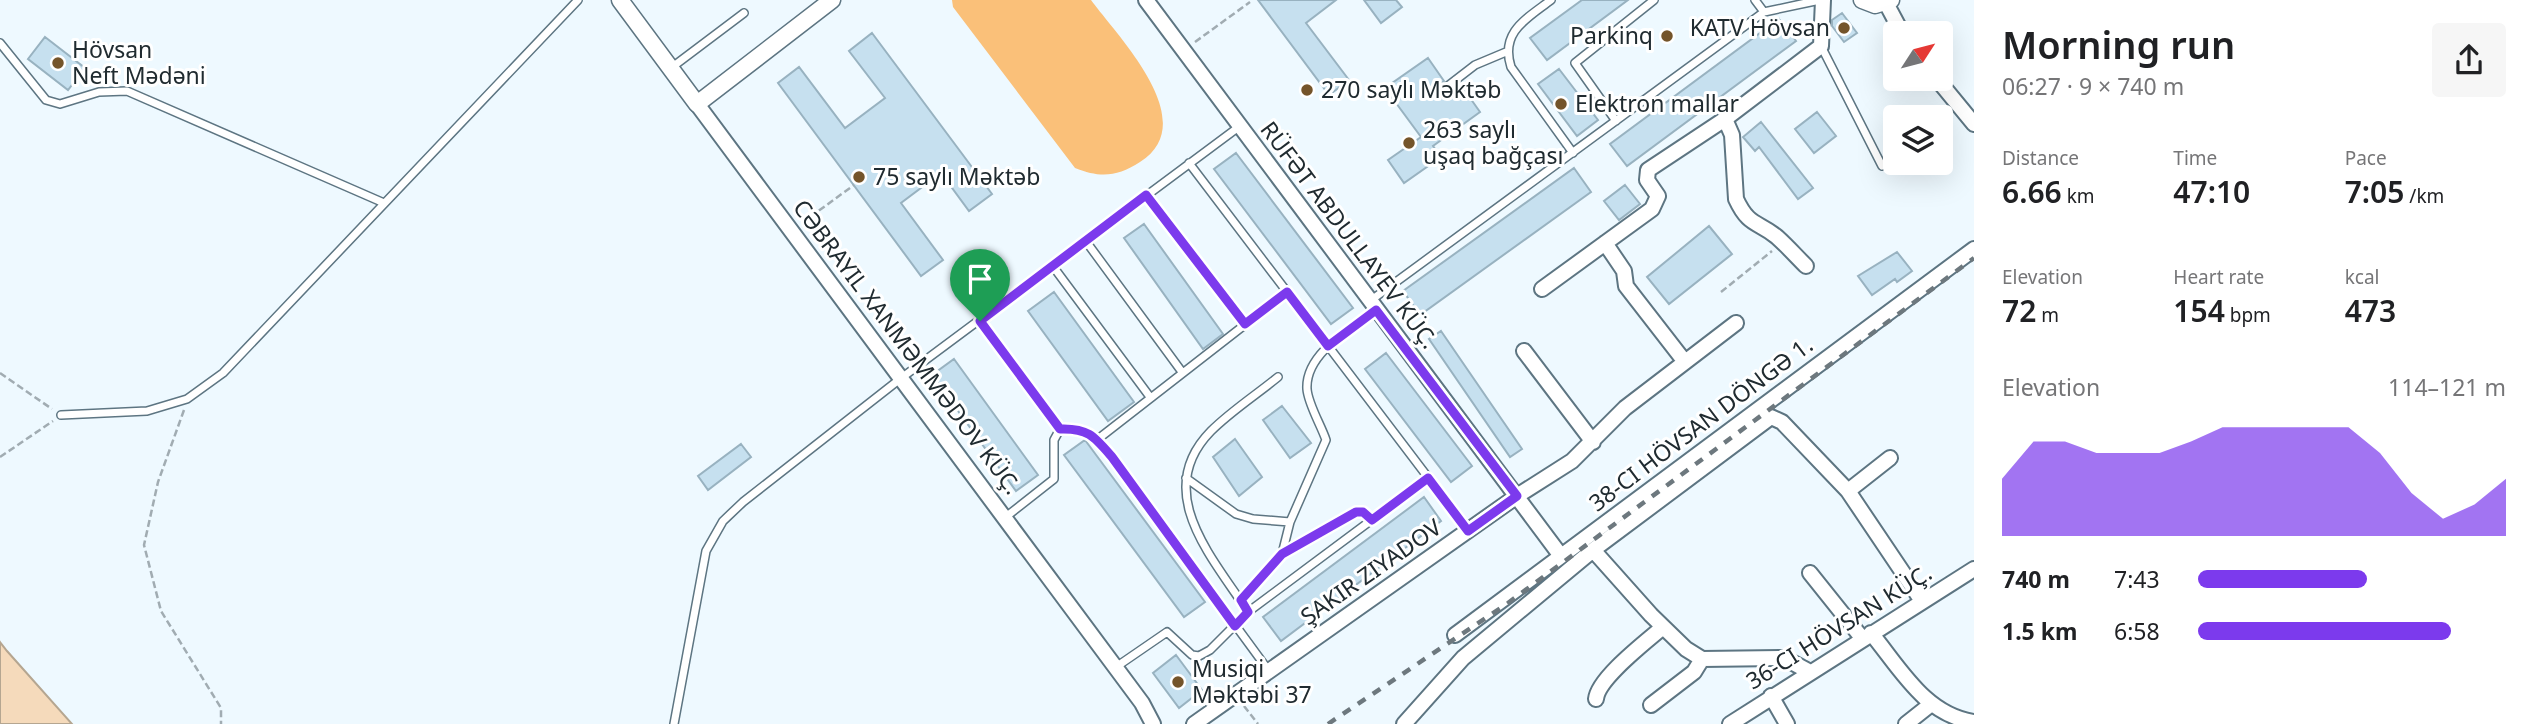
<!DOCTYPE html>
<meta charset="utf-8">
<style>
:root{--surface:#fff;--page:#f6f6f6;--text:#202124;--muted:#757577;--accent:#7c3aed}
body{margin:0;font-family:"Noto Sans",sans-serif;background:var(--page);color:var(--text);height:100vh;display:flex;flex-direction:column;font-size:26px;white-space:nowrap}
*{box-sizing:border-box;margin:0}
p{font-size:23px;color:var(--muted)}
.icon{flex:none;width:38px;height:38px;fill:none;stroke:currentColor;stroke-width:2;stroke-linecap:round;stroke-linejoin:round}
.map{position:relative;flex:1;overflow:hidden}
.side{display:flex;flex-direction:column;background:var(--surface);width:560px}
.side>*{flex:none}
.needle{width:46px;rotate:54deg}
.buttons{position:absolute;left:1883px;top:21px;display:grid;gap:14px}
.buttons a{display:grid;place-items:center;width:70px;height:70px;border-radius:7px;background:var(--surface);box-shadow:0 7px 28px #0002;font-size:35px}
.pin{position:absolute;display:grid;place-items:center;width:60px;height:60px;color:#fff;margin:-72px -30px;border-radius:50% 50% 50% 0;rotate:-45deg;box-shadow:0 0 7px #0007}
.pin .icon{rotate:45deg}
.round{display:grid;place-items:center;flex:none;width:74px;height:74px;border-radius:7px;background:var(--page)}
.overview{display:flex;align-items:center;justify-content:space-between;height:119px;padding:0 28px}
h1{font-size:38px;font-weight:600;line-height:52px}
.metrics{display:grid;grid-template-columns:repeat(3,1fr);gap:10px;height:119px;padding:7px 28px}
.metrics div{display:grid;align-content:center}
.metrics b{font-size:30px;font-weight:600}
.metrics small{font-size:19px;font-weight:400}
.metrics p{font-size:19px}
.chart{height:196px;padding:14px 28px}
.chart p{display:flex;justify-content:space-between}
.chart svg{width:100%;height:126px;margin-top:7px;fill:var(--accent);opacity:.7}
ul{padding:0 28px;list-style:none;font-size:23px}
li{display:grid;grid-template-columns:112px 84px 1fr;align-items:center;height:52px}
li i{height:18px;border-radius:9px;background:var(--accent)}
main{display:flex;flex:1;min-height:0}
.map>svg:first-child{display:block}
.green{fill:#fac079}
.water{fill:#f5dabb;stroke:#b5a691;stroke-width:2}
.building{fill:#c6e0ef;stroke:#98b2c0;stroke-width:2}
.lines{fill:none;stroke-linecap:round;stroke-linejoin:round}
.service-casing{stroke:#5d7582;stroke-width:10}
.minor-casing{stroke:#5d7582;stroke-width:18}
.tertiary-casing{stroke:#5d7582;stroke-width:19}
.path{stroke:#a1acb2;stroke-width:2.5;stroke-dasharray:7 3.5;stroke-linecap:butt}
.service{stroke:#fff;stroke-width:7}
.minor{stroke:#fff;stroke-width:14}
.tertiary{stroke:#fff;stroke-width:16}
.rail{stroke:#6d787e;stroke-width:4.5;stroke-dasharray:9 9;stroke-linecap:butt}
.route-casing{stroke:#fff;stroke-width:14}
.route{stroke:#7c3aed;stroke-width:9}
.poi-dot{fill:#74542a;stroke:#fff;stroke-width:2.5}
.labels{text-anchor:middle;stroke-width:6;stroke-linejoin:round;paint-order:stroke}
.poi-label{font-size:23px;fill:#202b30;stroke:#fff;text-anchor:start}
.street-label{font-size:23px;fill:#202b30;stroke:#fff}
</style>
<main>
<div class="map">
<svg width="1974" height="724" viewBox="0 0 1974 724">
<rect width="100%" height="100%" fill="#eef9ff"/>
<path class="green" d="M952,0H1091C1119,38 1203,122 1140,162C1117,177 1100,178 1075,168L953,7Z"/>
<path class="water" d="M0,642L7,651L72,724H0Z"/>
<path class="building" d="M1258,0H1336L1306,23L1349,80L1329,95Z
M1364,0H1396L1402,7L1381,23Z
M1582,0H1628L1547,60L1530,38Z
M1842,13L1857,33L1844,42L1832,26V20Z
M1779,19L1796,41L1627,166L1610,144Z
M872,33L992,194L969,211L941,173L901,203L943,260L921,276L778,83L799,67L845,128L885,98L849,51Z
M45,37L85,68L68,90L28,59Z
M1428,58L1444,81L1435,89L1436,96L1441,98L1451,91L1454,94L1463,88L1480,112L1433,146L1441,157L1404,183L1388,160L1421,137L1385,88Z
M1559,69L1598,120L1577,136L1538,84Z
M1817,112L1836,136L1814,153L1795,129Z
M1761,122L1813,188L1798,199L1759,147L1755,151L1743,137Z
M1236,153L1353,308L1331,324L1214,169Z
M1574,168L1591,192L1420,315L1403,291Z
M1625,185L1640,204L1619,220L1604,201Z
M1144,224L1223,334L1203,349L1124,238Z
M1709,226L1732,254L1669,304L1647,277Z
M1897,252L1912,271L1897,282L1895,279L1872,295L1858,276Z
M1054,292L1134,402L1108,421L1028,311Z
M1441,331L1522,449L1510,457L1429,339Z
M1386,353L1472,466L1451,482L1365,369Z
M954,359L1038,475L1016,491L932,375Z
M1282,406L1311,443L1290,458L1263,420Z
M1235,439L1262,477L1239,496L1213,457Z
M1085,440L1205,602L1184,617L1064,455Z
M741,444L751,457L708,490L698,476Z
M1424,497L1441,521L1281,641L1263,617Z
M1176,655L1202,690L1179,708L1153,673Z"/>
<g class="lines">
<g class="service-casing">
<path id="service" d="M1551,0C1526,19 1500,32 1511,67L1573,153
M1764,12L1820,0
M0,43L46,100L60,104L99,92L127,91L384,203
M1821,46L1882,166
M671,68L744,13
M1440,92L1475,65L1506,52
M1616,121L1575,63L1654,0
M1189,163L1468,530
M1146,195L1245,324
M1085,240L1182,372
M1052,265L1150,397
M1370,301L1764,12L1755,0
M980,321L1060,429C1088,428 1094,436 1112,457L1269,671
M61,415L147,411L187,399L223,373L578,0
M1098,439L1287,292
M1186,478L1236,514L1253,519L1290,522
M1007,516L1054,479V440L1060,429
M1282,554L1356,512H1363L1372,520
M1241,601L1282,554L1290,522L1326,440C1321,425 1308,404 1307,389C1305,353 1352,328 1376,310
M1248,612C1213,558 1151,492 1211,431C1231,411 1256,395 1278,377
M1116,667L1167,632L1192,655L1199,656L1210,650L1248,612L1428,478
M674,724L706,551L723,521L743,502L900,379L1240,126"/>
</g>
<g class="minor-casing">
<path id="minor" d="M1146,0L1561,556
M1886,3L1902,33
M1937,79L1974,124
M697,104L1142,703L1153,724
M1725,119L1732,135L1736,199C1749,227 1758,221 1777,237C1787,246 1796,256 1806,266
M1605,243L1624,271L1626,286L1685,362
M1542,289L1652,209L1658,196L1647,180L1648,170L1725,119L1821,46L1823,0
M1524,351L1593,442
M1848,491L1890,458
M1593,550L1651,615L1686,649L1702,659L1784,658L1810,672
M1810,573L1862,638
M1871,633C1900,668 1925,715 1974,722
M1455,635L1974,249
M1771,696L1787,724
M1596,699C1598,678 1647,641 1663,627
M1651,705L1694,672L1702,659
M1194,724L1517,496L1572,461L1625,408L1736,323
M1404,724L1463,658L1593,550L1771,417L1782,422L1848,491L1922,601
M1730,724L1974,569
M1906,724L1930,705"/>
</g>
<g class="tertiary-casing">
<path id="tertiary" d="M620,0L697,104L832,0
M1862,0L1875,5L1891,0"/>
</g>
<path class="path" d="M1195,42L1250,2
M802,223L854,185
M1721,292L1772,251
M0,373L52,409
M184,410L158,482L144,545L161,611L221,708V724
M0,457L53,421
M1244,706L1258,724"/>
<use href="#service" class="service"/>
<use href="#minor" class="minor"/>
<use href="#tertiary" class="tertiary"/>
<path class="rail" d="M1328,724L1508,603L1974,258"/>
</g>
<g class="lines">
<g class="route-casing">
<path id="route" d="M1146,195L1245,324L1287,292L1328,346L1376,310L1517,496L1468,531L1428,478L1372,520L1363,512H1356L1282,554L1241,600L1248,612L1235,626L1112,457C1094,436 1088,428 1060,429L980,321Z"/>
</g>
<use href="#route" class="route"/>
</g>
<g class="poi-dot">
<circle cx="1844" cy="28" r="7"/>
<circle cx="1667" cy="36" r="7"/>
<circle cx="58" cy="63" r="7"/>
<circle cx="1307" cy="90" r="7"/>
<circle cx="1561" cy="104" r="7"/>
<circle cx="1409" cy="143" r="7"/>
<circle cx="859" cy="177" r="7"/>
<circle cx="1178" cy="682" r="7"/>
</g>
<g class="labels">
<g class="poi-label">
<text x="1830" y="36" text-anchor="end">KATV Hövsan</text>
<text x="1653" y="44" text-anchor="end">Parkinq</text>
<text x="72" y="58">Hövsan<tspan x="72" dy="26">Neft Mədəni</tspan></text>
<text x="1321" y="98">270 saylı Məktəb</text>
<text x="1575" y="112">Elektron mallar</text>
<text x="1423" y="138">263 saylı<tspan x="1423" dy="26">uşaq bağçası</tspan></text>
<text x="873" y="185">75 saylı Məktəb</text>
<text x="1192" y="677">Musiqi<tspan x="1192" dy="26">Məktəbi 37</tspan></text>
</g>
<g class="street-label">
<text transform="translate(1349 235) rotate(53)" y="8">RÜFƏT ABDULLAYEV KÜÇ.</text>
<text transform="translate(907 347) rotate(53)" y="8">CƏBRAYIL XANMƏMMƏDOV KÜÇ.</text>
<text transform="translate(1701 424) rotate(-37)" y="8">38-CI HÖVSAN DÖNGƏ 1.</text>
<text transform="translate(1371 572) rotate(-35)" y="8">ŞAKIR ZIYADOV</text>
<text transform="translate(1839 627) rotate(-32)" y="8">36-CI HÖVSAN KÜÇ.</text>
</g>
</g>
</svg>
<div class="buttons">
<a><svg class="needle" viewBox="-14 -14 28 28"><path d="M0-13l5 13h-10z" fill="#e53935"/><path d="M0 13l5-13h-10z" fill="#757577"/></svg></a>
<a><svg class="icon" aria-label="layers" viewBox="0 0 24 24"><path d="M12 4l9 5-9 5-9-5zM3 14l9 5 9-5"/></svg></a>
</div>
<div class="pin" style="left:980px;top:321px;background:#1e9e55"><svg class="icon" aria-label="arrive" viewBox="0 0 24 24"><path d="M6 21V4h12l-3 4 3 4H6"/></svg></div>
</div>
<section class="side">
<div class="overview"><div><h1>Morning run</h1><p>06:27 · 9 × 740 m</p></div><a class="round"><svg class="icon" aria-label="share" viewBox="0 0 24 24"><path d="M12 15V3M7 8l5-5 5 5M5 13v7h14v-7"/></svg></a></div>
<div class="metrics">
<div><p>Distance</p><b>6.66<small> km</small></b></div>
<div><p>Time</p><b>47:10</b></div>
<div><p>Pace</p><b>7:05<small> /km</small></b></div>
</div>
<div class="metrics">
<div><p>Elevation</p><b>72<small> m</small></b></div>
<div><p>Heart rate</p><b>154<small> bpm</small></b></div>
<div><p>kcal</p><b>473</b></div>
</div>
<div class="chart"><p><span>Elevation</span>114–121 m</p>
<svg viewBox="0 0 160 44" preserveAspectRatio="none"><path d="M0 44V24L10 11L20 11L30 15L40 15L50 15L60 11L70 6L80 6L90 6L100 6L110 6L120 15L130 29L140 38L150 33L160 24V44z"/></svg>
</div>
<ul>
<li><b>740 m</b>7:43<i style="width:55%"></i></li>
<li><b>1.5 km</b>6:58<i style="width:82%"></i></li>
</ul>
</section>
</main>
